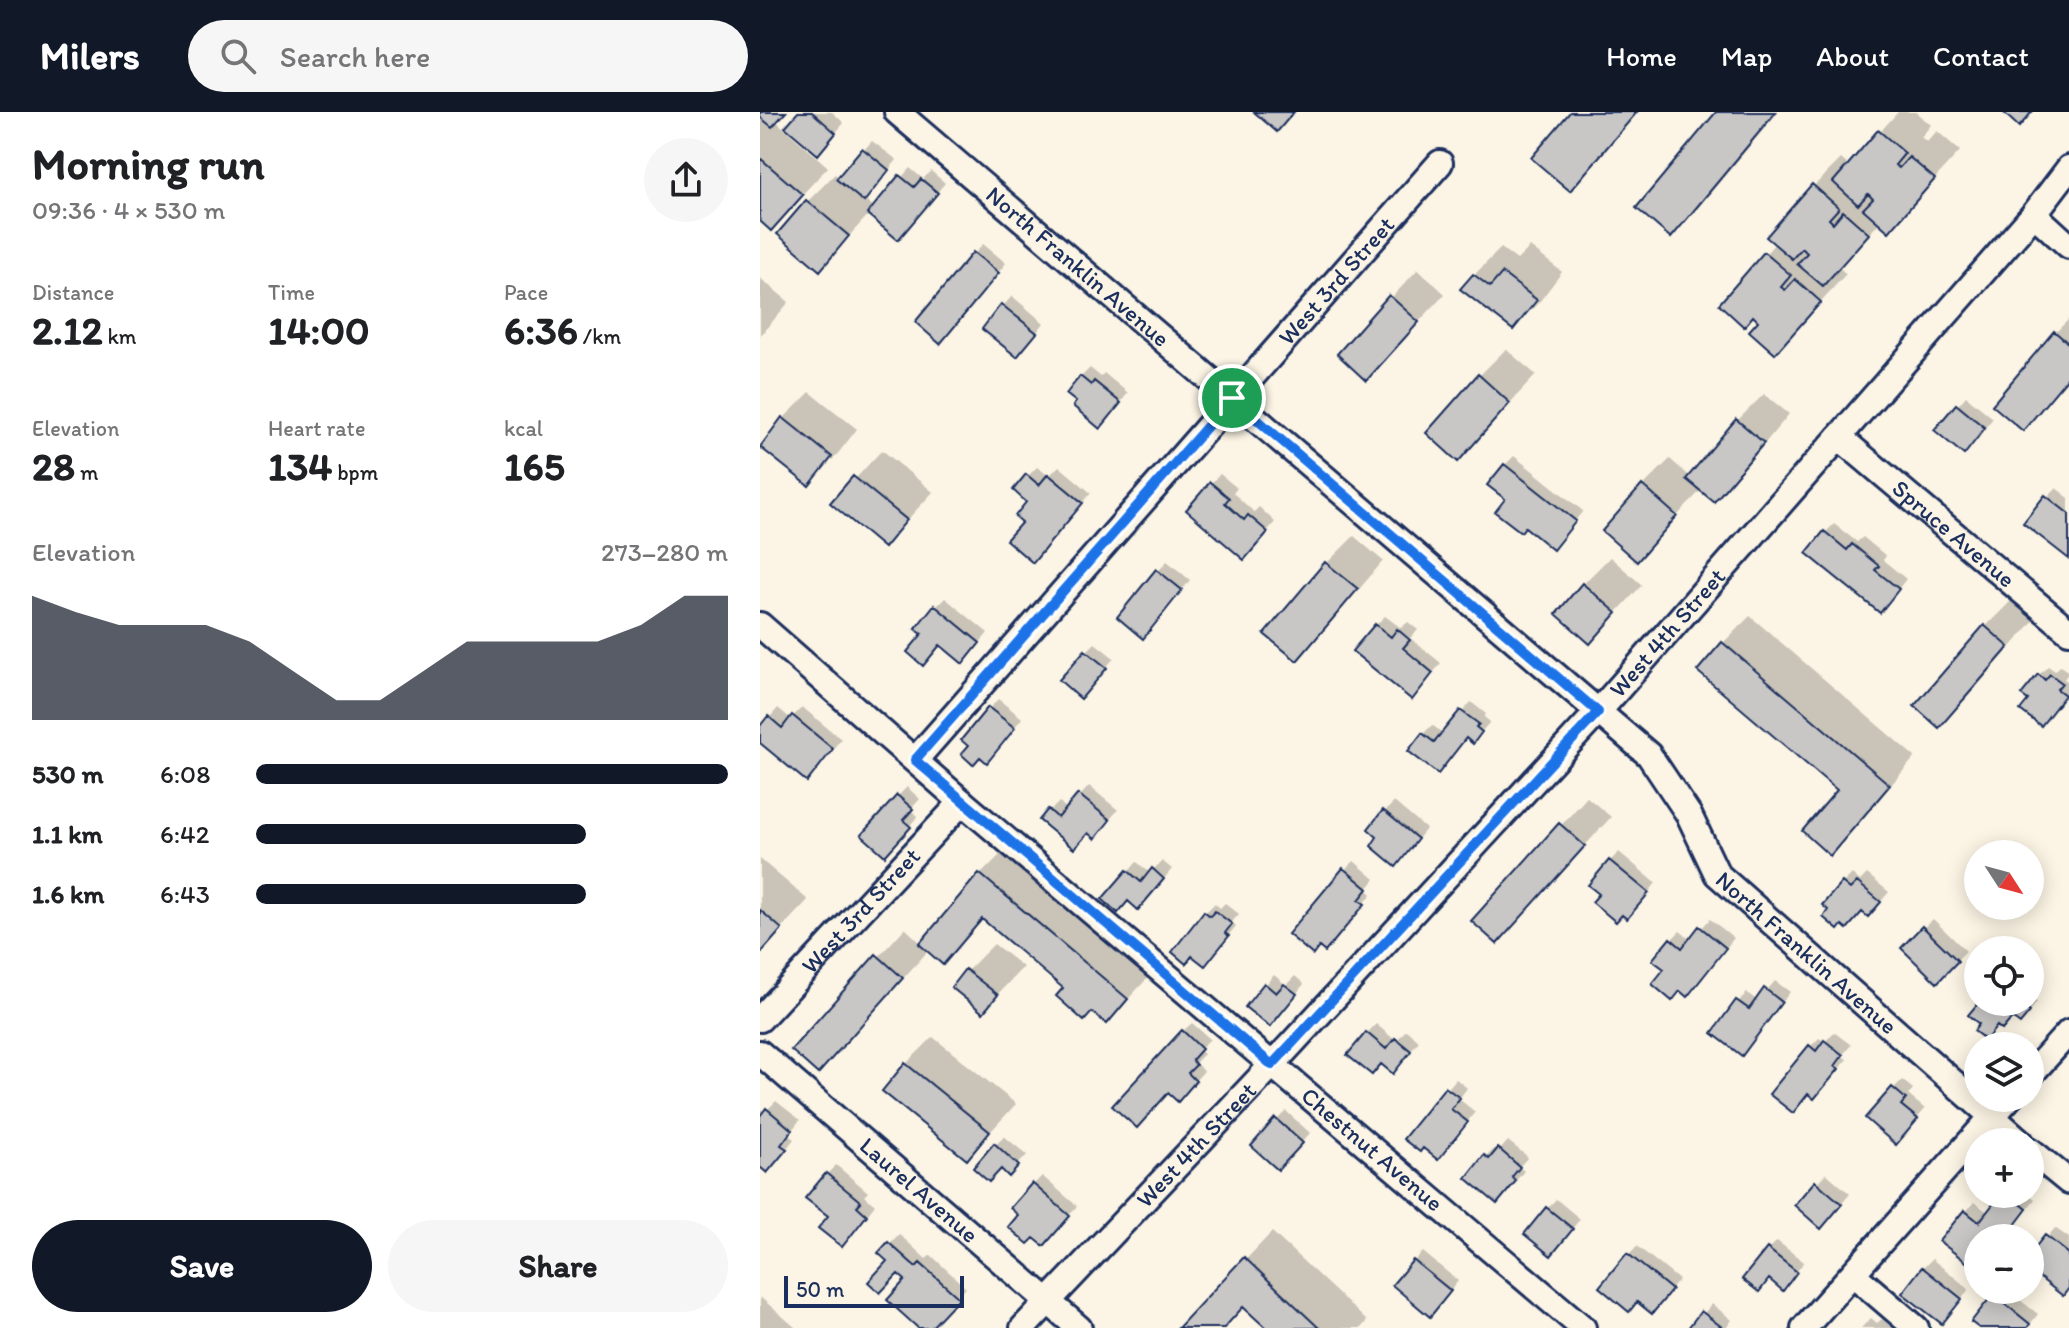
<!DOCTYPE html>
<meta charset="utf-8">
<style>
:root{--surface:#fff;--page:#f6f6f6;--text:#202124;--muted:#757577;--accent:#111827}
body{margin:0;font-family:Itim,sans-serif;background:var(--page);color:var(--text);height:100vh;display:flex;flex-direction:column;font-size:30px;white-space:nowrap}
*{box-sizing:border-box;margin:0}
p{font-size:26px;color:var(--muted)}
.icon{flex:none;width:44px;height:44px;fill:none;stroke:currentColor;stroke-width:2;stroke-linecap:round;stroke-linejoin:round}
.map{position:relative;flex:1;overflow:hidden}
.side{display:flex;flex-direction:column;background:var(--surface);width:760px}
.side>*{flex:none}
.needle{width:52px;rotate:126deg}
.fabs{position:absolute;left:1204px;top:728px;display:grid;gap:16px}
.fabs a{display:grid;place-items:center;width:80px;height:80px;border-radius:50%;background:var(--surface);box-shadow:0 4px 20px #0003;font-size:40px}
.scale{position:absolute;left:24px;bottom:20px;width:180px;box-sizing:border-box;padding-left:8px;border:4px solid #1b2f5e;border-top:0;font-size:22px;line-height:28px;white-space:nowrap;color:#1b2f5e;-webkit-text-stroke:6px #fcf5e5;paint-order:stroke}
.pin{position:absolute;display:grid;place-items:center;width:68px;height:68px;color:#fff;margin:-34px;border:4px solid #fff;border-radius:50%;box-shadow:0 2px 8px #0007}
.round{display:grid;place-items:center;flex:none;width:84px;height:84px;border-radius:42px;background:var(--page)}
.summary{display:flex;align-items:center;justify-content:space-between;height:136px;padding:0 32px}
h1{font-size:44px;font-weight:700;line-height:60px}
.stats{display:grid;grid-template-columns:repeat(3,1fr);gap:12px;height:136px;padding:8px 32px}
.stats div{display:grid;align-content:center}
.stats b{font-size:40px;font-weight:700}
.stats small{font-size:22px;font-weight:400}
.stats p{font-size:22px}
.chart{height:224px;padding:16px 32px}
.chart p{display:flex;justify-content:space-between}
.chart svg{width:100%;height:144px;margin-top:8px;fill:var(--accent);opacity:.7}
.action{display:flex;gap:16px;margin-top:auto;padding:16px 32px}
.action a{flex:1;height:92px;border-radius:48px;background:var(--accent);color:#fff;font-size:32px;font-weight:700;line-height:92px;text-align:center}
.action a+a{background:var(--page);color:var(--text)}
ul{padding:0 32px;list-style:none;font-size:26px}
li{display:grid;grid-template-columns:128px 96px 1fr;align-items:center;height:60px}
li i{height:20px;border-radius:10px;background:var(--accent)}
header{display:flex;align-items:center;gap:48px;box-sizing:border-box;height:112px;padding:0 40px;background:var(--accent);color:#fff}
header strong{font-size:38px}
nav{display:flex;gap:44px;margin-inline-start:auto;font-size:28px}
.search{width:560px;height:72px;background:var(--page);display:flex;align-items:center;gap:20px;box-sizing:border-box;padding:0 28px;border-radius:44px;color:var(--muted);font-size:30px}
main{display:flex;flex:1;min-height:0}
.map>svg:first-child{display:block}
.shadow{fill:#0003}
.building{fill:#c8c7c6;stroke:#1b2f5e;stroke-width:2}
.lines{fill:none;stroke-linecap:round;stroke-linejoin:round}
.minor-casing{stroke:#1b2f5e;stroke-width:30}
.minor{stroke:#fcf5e5;stroke-width:24}
.route-casing{stroke:#fff;stroke-width:16}
.route{stroke:#1a73e8;stroke-width:10}
.labels{text-anchor:middle;stroke-width:7;stroke-linejoin:round;paint-order:stroke}
.street-label{font-size:24px;fill:#1b2f5e;stroke:#fcf5e5}
</style>
<header>
<strong>Milers</strong>
<div class="search"><svg class="icon" aria-label="search" viewBox="0 0 24 24"><circle cx="10" cy="10" r="6"/><path d="M15 15l6 6"/></svg>Search here</div>
<nav><a>Home</a><a>Map</a><a>About</a><a>Contact</a></nav>
</header>
<main>
<section class="side">
<div class="summary"><div><h1>Morning run</h1><p>09:36 · 4 × 530 m</p></div><a class="round"><svg class="icon" aria-label="share" viewBox="0 0 24 24"><path d="M12 15V3M7 8l5-5 5 5M5 13v7h14v-7"/></svg></a></div>
<div class="stats">
<div><p>Distance</p><b>2.12<small> km</small></b></div>
<div><p>Time</p><b>14:00</b></div>
<div><p>Pace</p><b>6:36<small> /km</small></b></div>
</div>
<div class="stats">
<div><p>Elevation</p><b>28<small> m</small></b></div>
<div><p>Heart rate</p><b>134<small> bpm</small></b></div>
<div><p>kcal</p><b>165</b></div>
</div>
<div class="chart"><p><span>Elevation</span>273–280 m</p>
<svg viewBox="0 0 160 44" preserveAspectRatio="none"><path d="M0 44V6L10 11L20 15L30 15L40 15L50 20L60 29L70 38L80 38L90 29L100 20L110 20L120 20L130 20L140 15L150 6L160 6V44z"/></svg>
</div>
<ul>
<li><b>530 m</b>6:08<i style="width:100%"></i></li>
<li><b>1.1 km</b>6:42<i style="width:70%"></i></li>
<li><b>1.6 km</b>6:43<i style="width:70%"></i></li>
</ul>
<div class="action"><a>Save</a><a>Share</a></div>
</section>
<div class="map">
<svg width="1309" height="1216" viewBox="0 0 1309 1216">
<rect width="100%" height="100%" fill="#fcf5e5"/>
<filter id="ink" filterUnits="userSpaceOnUse"><feTurbulence type="fractalNoise" baseFrequency=".0125" numOctaves="2"/><feDisplacementMap in="SourceGraphic" scale="16" xChannelSelector="R" yChannelSelector="G"/><feConvolveMatrix kernelMatrix="1 2 1 2 8 2 1 2 1" color-interpolation-filters="sRGB"/></filter>
<g filter="url(#ink)">
<path class="shadow" d="M0,0H24L16,9L68,55L11,116L0,107Z
M40,0H72L84,11L67,31Z
M813,0H878L837,49L810,76Z
M958,0H1018L938,96L911,123Z
M1138,0H1156L1171,13L1161,25L1167,30L1177,19L1200,39L1129,117L1120,110L1079,155L1086,162L1015,239L1001,208L994,202L962,192L1016,130L1009,124L1054,74L1081,47L1089,54Z
M112,29L137,48L104,87L115,96L150,56L163,67L171,59L185,71L147,116L110,101L60,156L20,122L48,89L75,62L79,66Z
M223,132L246,151L189,220L157,210Z
M770,135L802,160L780,189L753,216L714,163L741,136L757,148Z
M658,157L685,182L606,266L580,242Z
M0,166L29,190L0,224Z
M252,184L284,211L266,234L224,216Z
M1309,207V267L1263,316L1296,220Z
M746,237L776,263L698,347L719,264Z
M330,256L341,265L344,261L368,281L349,305L321,265Z
M50,280L97,317L76,344L49,371L23,307Z
M1004,282L1029,302L981,360L954,387L942,377L877,447L883,374L910,347L930,365L977,309Z
M1206,284L1233,306L1213,331L1177,318Z
M122,338L173,380L124,433L73,391Z
M754,344L823,399L801,426L748,387L745,353Z
M299,354L331,381L282,439L265,409L269,389L268,364L277,355L289,364Z
M460,362L477,376L473,381L494,400L499,395L515,410L493,436L451,371Z
M1296,376L1309,386V444L1287,385Z
M1074,412L1097,430L1103,425L1126,444L1123,448L1146,467L1128,490L1065,421Z
M594,424L623,449L563,520L536,547L507,522L567,451Z
M850,445L882,473L830,529L823,472Z
M407,449L430,468L392,515L360,505Z
M185,486L228,521L212,540L164,521L176,495Z
M1252,488L1275,507L1206,587L1179,614L1225,515Z
M625,504L641,516L648,510L658,518L650,526L681,551L661,576L616,513Z
M990,504L1155,645L1096,714L1069,741L1079,678L963,531Z
M335,531L354,546L330,575L326,540Z
M1288,554L1295,559L1300,554L1309,560L1304,567L1309,570V577L1290,602L1279,563Z
M238,587L262,606L236,639L211,633L204,627Z
M711,590L726,602L724,605L730,610L713,629L707,624L687,650L663,622L672,613L684,622Z
M42,595L81,627L56,658L0,628V617L18,596L31,607Z
M329,674L358,698L343,715L329,719L314,735L290,699L299,690L308,698Z
M147,675L160,687L150,698L158,704L134,732L138,684Z
M827,685L851,705L737,830L714,809Z
M634,690L666,717L645,743L610,716Z
M248,735L394,859L347,910L224,806L183,850L169,838L58,959L34,938L145,816L162,832L221,762Z
M859,740L896,771L876,796L842,782L850,749Z
M0,747L48,788L1,838L0,837Z
M402,749L412,757L387,787L368,759L377,750L390,761Z
M594,749L615,767L607,777L612,782L574,828L585,758Z
M1092,762L1100,769L1107,762L1129,780L1117,794L1103,798L1083,811V771Z
M455,791L460,796L465,791L479,802L472,810L476,814L453,842L446,800Z
M950,807L974,826L936,873L911,828L920,819L931,828Z
M1173,807L1206,839L1177,868L1144,836Z
M234,832L263,855L223,898L207,859Z
M514,863L526,873L535,864L544,872L519,903L488,894Z
M1015,869L1030,880L982,941L978,890L987,881L998,889Z
M1270,884L1277,890L1269,901L1222,912L1221,890H1270Z
M432,911L450,927L439,938L444,942L435,951L444,959L427,978H409L423,919Z
M616,912L636,929L646,918L659,929L633,959L607,921Z
M1074,920L1091,933L1082,944L1087,947L1063,976L1048,981L1050,935L1059,926L1065,930Z
M173,925L256,992L207,1045L146,952Z
M696,967L707,976L699,987L715,1000L687,1036L664,1034L646,1026Z
M1142,968L1153,977L1148,983L1165,997L1145,1021L1133,977Z
M16,989L40,1008L28,1023L34,1027L16,1050L0,1052V997L5,1000Z
M526,999L550,1021L527,1047L517,1008Z
M244,1024L267,1043L249,1062L241,1055L236,1033Z
M748,1029L768,1045L759,1055L764,1059L746,1081L726,1045L735,1036L739,1039Z
M76,1053L108,1080L104,1084L115,1093L91,1124L71,1104L67,1062Z
M1066,1061L1090,1082L1070,1105L1037,1093Z
M282,1064L317,1094L293,1122L261,1103L273,1073Z
M1244,1082H1268L1275,1087L1244,1126H1218V1157L1182,1128L1214,1090L1229,1101Z
M796,1087L820,1107L800,1132L766,1121Z
M1295,1116L1309,1126V1175L1270,1156V1146Z
M512,1120L607,1209L601,1216H509L485,1194L464,1216H421Z
M139,1122L166,1147L171,1143L206,1176L169,1216H161L148,1168L121,1141Z
M1017,1129L1044,1150L1031,1167L1008,1138Z
M877,1134L919,1168L901,1190L868,1143Z
M663,1140L698,1169L679,1193L654,1149Z
M1172,1147L1209,1177L1191,1200L1163,1156Z
M1240,1178H1247L1278,1202L1267,1216H1222L1234,1184Z
M0,1185L36,1216H0Z
M952,1192L972,1208L966,1216H931Z
M1111,1206L1117,1211L1122,1207L1133,1216H1101Z"/>
<path class="building" d="M0,0H26L12,15L0,5Z
M38,0H52L76,21L58,43L25,15Z
M494,0H534L517,20Z
M810,0H877L810,79L771,46Z
M956,0H1016L911,126L876,96Z
M1243,0H1272L1259,15Z
M1118,18L1145,41L1135,53L1139,56L1149,45L1175,67L1129,120L1103,97L1113,87L1108,82L1098,93L1073,70Z
M102,36L129,58L104,90L76,67Z
M0,46L43,83L11,119L0,109Z
M139,63L154,75L161,67L178,81L138,128L107,102Z
M1052,72L1079,96L1069,107L1073,111L1083,99L1109,122L1063,174L1037,152L1047,141L1042,136L1032,147L1006,125Z
M46,88L89,124L60,159L17,122Z
M213,140L239,161L180,232L155,210Z
M1004,140L1031,163L1021,175L1025,178L1035,167L1061,190L1015,242L989,219L998,209L993,204L984,215L959,192Z
M742,161L777,188L753,218L700,177L713,162L730,175Z
M629,183L659,210L606,269L577,242Z
M241,192L277,221L257,245L222,217Z
M1294,219L1309,232V264L1263,319L1232,293Z
M718,262L750,291L698,350L666,321Z
M320,264L331,273L334,269L361,291L340,317L313,294L316,290L306,282Z
M1196,292L1225,316L1204,343L1174,318Z
M22,305L72,345L49,374L0,335Z
M976,307L1004,331L954,390L926,367Z
M744,352L816,409L793,438L765,415L761,420L735,400L745,387L727,373Z
M266,362L279,373L288,362L323,391L273,451L246,428L262,410L255,404L266,390L253,378Z
M93,364L147,408L124,436L70,391Z
M450,370L469,386L465,391L484,408L488,403L508,420L484,448L426,398Z
M882,373L917,404L877,450L842,419Z
M1285,383L1309,402V447L1263,411Z
M1064,419L1087,438L1092,432L1119,454L1115,458L1139,477L1120,501L1046,441Z
M565,450L598,477L537,549L504,522Z
M396,457L422,478L383,527L357,505Z
M822,471L857,501L830,532L796,502Z
M174,493L220,531L203,552L180,533L163,554L147,540L162,522L155,517Z
M615,512L631,525L637,517L650,528L643,536L673,561L652,588L592,539Z
M1224,513L1249,535L1179,616L1154,594Z
M962,530L1130,673L1070,744L1042,719L1077,678L937,559Z
M325,538L347,556L321,587L299,568Z
M1278,562L1285,568L1290,562L1302,571L1297,577L1305,583L1281,614L1260,598L1268,588L1261,583Z
M228,595L255,616L227,651L220,645L213,653L201,642L208,634L201,628Z
M700,598L719,612L716,615L722,620L713,632L706,626L678,662L648,639L662,621L674,630Z
M32,603L73,637L47,670L0,631V614L8,604L22,616Z
M318,682L350,708L335,727L328,721L314,737L279,708L288,697L298,706Z
M137,683L153,697L143,708L151,715L125,744L101,723Z
M623,698L658,727L636,755L611,734L617,725L608,717Z
M799,711L825,734L737,832L711,809Z
M849,748L889,781L867,807L862,803L856,810L832,790L839,782L828,773Z
M392,756L404,767L378,798L368,789L358,801L342,787L367,758L381,770Z
M583,756L608,777L599,788L605,792L565,840L559,835L553,843L528,822Z
M219,761L368,887L347,912L332,900L324,909L296,884L303,876L222,807L183,853L159,832Z
M1082,770L1090,777L1097,770L1121,790L1108,805L1102,800L1087,817L1082,813L1078,818L1063,805L1068,798L1062,793Z
M0,798L22,817L1,841L0,840Z
M444,799L450,804L455,799L472,812L465,821L469,824L445,854L432,844L426,852L412,840Z
M939,814L966,836L927,885L920,879L912,889L892,872L904,857L892,848L910,826L922,836Z
M1162,814L1198,849L1177,871L1141,836Z
M116,842L143,866L58,962L31,938Z
M205,857L238,883L223,901L191,875Z
M504,871L516,881L524,872L537,882L510,915L485,895Z
M1004,876L1022,890L982,944L952,921L976,888L989,897Z
M1219,890H1258L1270,900L1260,912L1252,906L1242,918L1237,914L1226,928L1214,919L1219,912L1208,903Z
M422,918L442,937L432,948L436,953L428,961L436,969L418,990L408,981L377,1016L352,994Z
M606,920L626,937L635,926L651,939L633,962L621,952L612,963L587,943Z
M1064,928L1083,943L1075,954L1079,957L1054,987L1048,982L1033,1001L1009,982L1049,933L1056,939Z
M145,951L230,1020L207,1048L122,979Z
M685,975L700,986L691,997L708,1010L678,1048L663,1036L660,1040L643,1027Z
M1132,975L1146,987L1141,993L1158,1007L1136,1033L1105,1006Z
M6,996L32,1018L21,1033L27,1037L7,1061L0,1055V1004Z
M515,1006L543,1031L518,1058L491,1034Z
M234,1031L259,1054L249,1065L241,1057L229,1070L213,1056Z
M738,1036L760,1055L752,1065L756,1069L737,1092L706,1066L724,1043L729,1047Z
M66,1061L101,1090L97,1094L107,1103L82,1135L58,1116L68,1104L45,1086Z
M1055,1069L1082,1092L1061,1117L1034,1093Z
M272,1071L310,1104L284,1134L274,1126L268,1132L248,1115L258,1103L250,1096Z
M1241,1082H1248L1267,1097L1245,1126H1218V1159L1179,1129L1204,1098L1219,1110Z
M786,1095L813,1117L791,1144L764,1122Z
M1285,1123L1309,1142V1176L1303,1184L1270,1158V1142Z
M128,1130L156,1155L160,1151L199,1186L171,1216H158L127,1188L145,1168L138,1162L120,1181L108,1170L127,1149L118,1141Z
M1007,1136L1037,1160L1023,1179L1009,1167L999,1180L982,1167Z
M867,1141L912,1178L892,1202L877,1190L869,1200L839,1175Z
M484,1145L559,1216H506L483,1195L464,1216H418Z
M653,1148L691,1179L670,1205L632,1173Z
M1162,1155L1202,1187L1182,1212L1142,1181Z
M1233,1182L1270,1212L1267,1216H1219L1211,1210Z
M941,1199L963,1216H928Z"/>
<g class="lines">
<g class="minor-casing">
<g id="minor">
<path id="s1" d="M137,0L889,643L929,703L957,762L1261,1030"/>
<path d="M1274,102L1309,134"/>
<path id="s2" d="M1079,325L1309,519"/>
<path id="s3" d="M0,513L202,690L823,1216"/>
<path id="s4" d="M155,648L680,51"/>
<path id="s5" d="M0,907L202,690"/>
<path id="s6" d="M0,941L319,1216"/>
<path d="M1270,963L1309,920"/>
<path d="M1270,1038L1309,1070"/>
<path d="M1093,1162L1156,1216"/>
<path id="s7" d="M263,1216L512,953L838,600L1274,102L1309,56"/>
<path d="M1044,1216L1249,986"/>
</g>
</g>
<use href="#minor" class="minor"/>
</g>
</g>
<g class="lines" filter="url(#ink)">
<g class="route-casing">
<path id="route" d="M472,286L838,600L512,953L155,648Z"/>
</g>
<use href="#route" class="route"/>
</g>
<g class="labels">
<g class="street-label">
<text dy="8" stroke="none"><textPath href="#s1" startOffset="238">North Franklin Avenue</textPath></text>
<text dy="8" stroke="none"><textPath href="#s4" startOffset="638">West 3rd Street</textPath></text>
<text dy="8" stroke="none"><textPath href="#s2" startOffset="150">Spruce Avenue</textPath></text>
<text dy="8" stroke="none"><textPath href="#s7" startOffset="948">West 4th Street</textPath></text>
<text dy="8" stroke="none"><textPath href="#s5" startOffset="148">West 3rd Street</textPath></text>
<text dy="8" stroke="none"><textPath href="#s1" startOffset="1246">North Franklin Avenue</textPath></text>
<text dy="8" stroke="none"><textPath href="#s7" startOffset="252">West 4th Street</textPath></text>
<text dy="8" stroke="none"><textPath href="#s3" startOffset="806">Chestnut Avenue</textPath></text>
<text dy="8" stroke="none"><textPath href="#s6" startOffset="210">Laurel Avenue</textPath></text>
</g>
</g>
</svg>
<div class="fabs">
<a><svg class="needle" viewBox="-14 -14 28 28"><path d="M0-13l5 13h-10z" fill="#e53935"/><path d="M0 13l5-13h-10z" fill="#757577"/></svg></a>
<a><svg class="icon" aria-label="locate" viewBox="0 0 24 24"><circle cx="12" cy="12" r="6"/><path d="M12 2v4M12 18v4M2 12h4M18 12h4"/></svg></a>
<a><svg class="icon" aria-label="layers" viewBox="0 0 24 24"><path d="M12 4l9 5-9 5-9-5zM3 14l9 5 9-5"/></svg></a>
<a>+</a>
<a>−</a>
</div>
<div class="scale">50 m</div>
<div class="pin" style="left:472px;top:286px;background:#1e9e55"><svg class="icon" aria-label="arrive" viewBox="0 0 24 24"><path d="M6 21V4h12l-3 4 3 4H6"/></svg></div>
</div>
</main>
